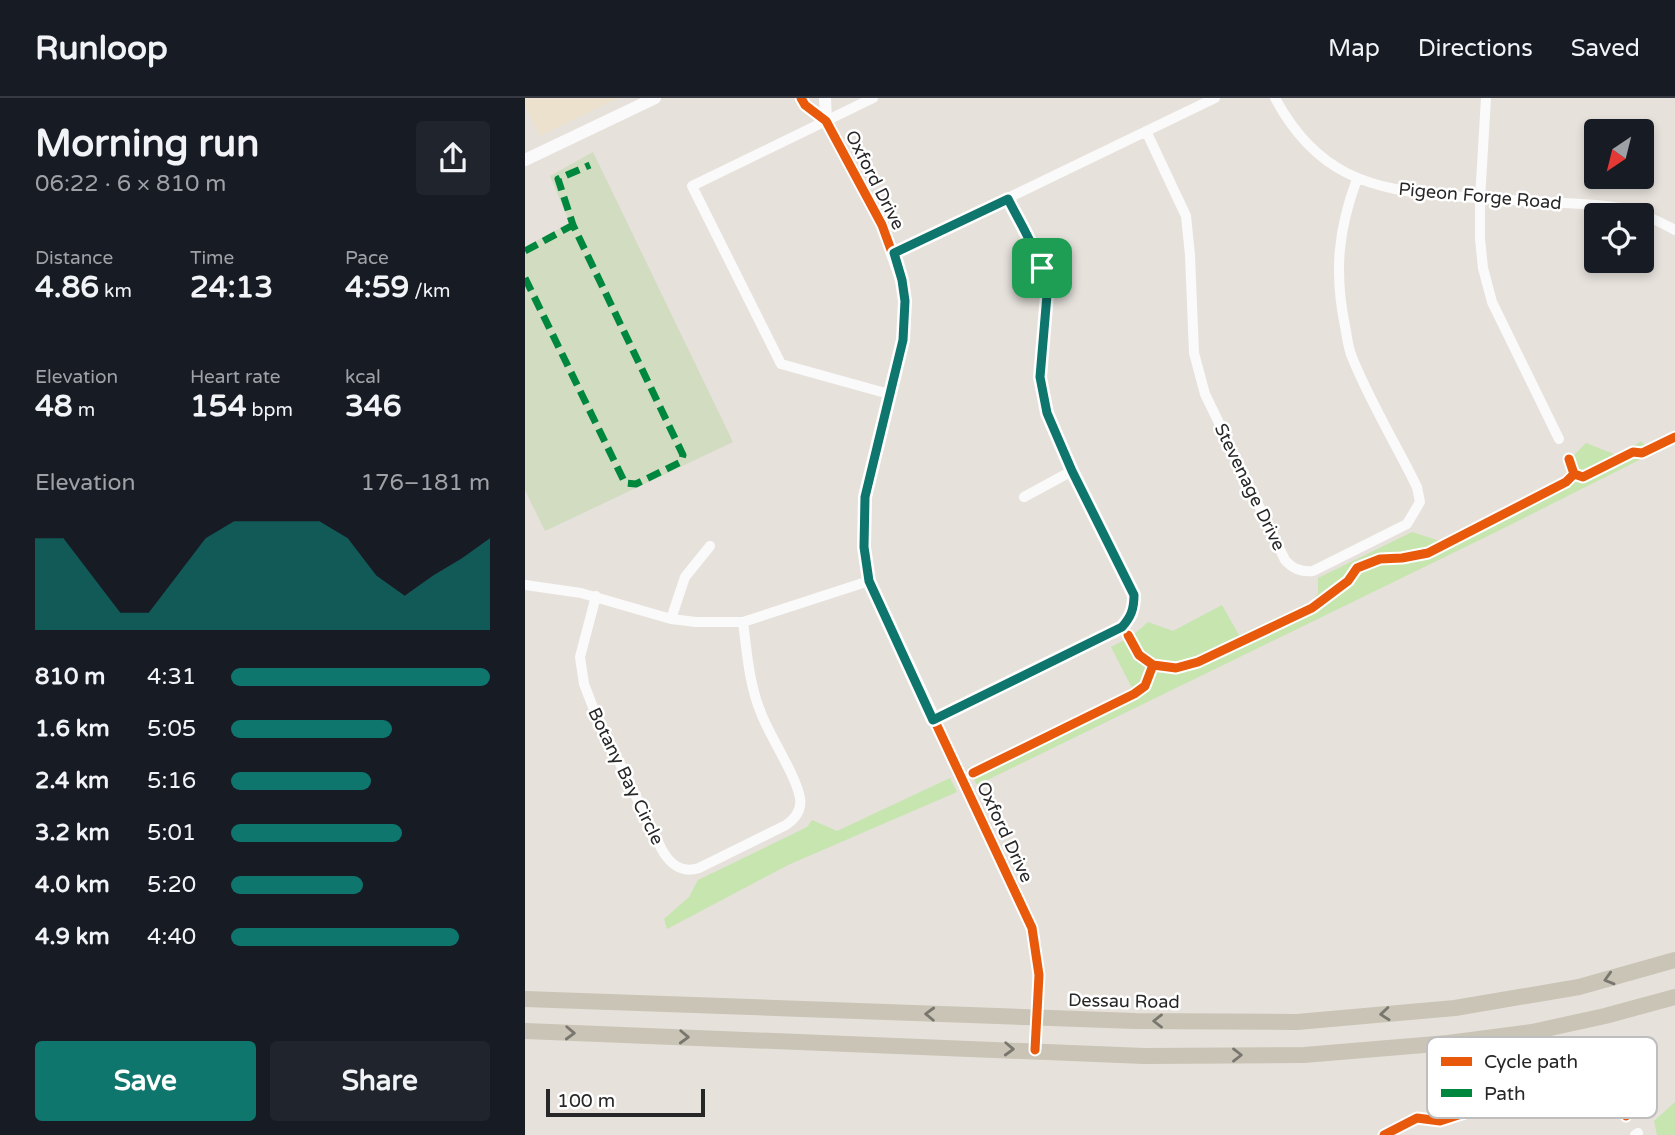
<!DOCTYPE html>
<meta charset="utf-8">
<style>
:root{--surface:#171b24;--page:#20242c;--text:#f1f3f6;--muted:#9ea1a6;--line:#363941;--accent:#0f766e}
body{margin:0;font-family:"Varela Round",sans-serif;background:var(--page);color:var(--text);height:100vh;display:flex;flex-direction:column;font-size:26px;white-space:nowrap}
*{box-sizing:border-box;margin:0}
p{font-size:23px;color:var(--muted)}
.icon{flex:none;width:38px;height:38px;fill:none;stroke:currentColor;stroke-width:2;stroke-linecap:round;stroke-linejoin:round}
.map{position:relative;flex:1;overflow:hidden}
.drawer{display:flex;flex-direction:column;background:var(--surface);width:525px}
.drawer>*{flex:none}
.needle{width:46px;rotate:215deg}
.controls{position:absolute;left:1059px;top:21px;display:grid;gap:14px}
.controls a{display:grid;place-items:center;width:70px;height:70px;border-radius:7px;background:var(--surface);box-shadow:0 4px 10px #0003;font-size:35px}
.scale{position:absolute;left:21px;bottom:18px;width:159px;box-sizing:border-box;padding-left:7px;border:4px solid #272727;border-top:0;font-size:19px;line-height:24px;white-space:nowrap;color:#272727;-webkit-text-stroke:5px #fff;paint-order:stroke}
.pin{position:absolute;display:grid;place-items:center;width:60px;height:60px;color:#fff;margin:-30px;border-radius:14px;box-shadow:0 4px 10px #0006}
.round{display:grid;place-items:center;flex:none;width:74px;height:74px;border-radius:7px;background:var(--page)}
.overview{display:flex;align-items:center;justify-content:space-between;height:119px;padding:0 35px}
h1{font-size:38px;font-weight:800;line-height:52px}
.figures{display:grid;grid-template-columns:repeat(3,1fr);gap:10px;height:119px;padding:7px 35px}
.figures div{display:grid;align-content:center}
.figures b{font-size:30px;font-weight:800}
.figures small{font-size:19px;font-weight:400}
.figures p{font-size:19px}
.chart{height:196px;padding:14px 35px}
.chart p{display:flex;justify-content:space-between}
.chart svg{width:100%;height:126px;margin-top:7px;fill:var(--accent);opacity:.7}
.primary-button{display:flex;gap:14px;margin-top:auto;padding:14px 35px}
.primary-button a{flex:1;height:80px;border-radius:7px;background:var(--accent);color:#fff;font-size:28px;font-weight:800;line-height:80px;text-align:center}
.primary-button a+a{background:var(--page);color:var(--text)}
ul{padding:0 35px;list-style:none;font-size:23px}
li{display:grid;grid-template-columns:112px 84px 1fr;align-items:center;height:52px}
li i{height:18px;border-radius:9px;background:var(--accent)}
header{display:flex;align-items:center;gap:42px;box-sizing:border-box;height:98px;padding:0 35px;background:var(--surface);border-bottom:2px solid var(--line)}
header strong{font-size:33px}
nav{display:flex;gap:38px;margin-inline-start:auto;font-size:24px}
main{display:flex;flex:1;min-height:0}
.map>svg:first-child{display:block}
.education{fill:#ece1cd}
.green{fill:#c6e5af}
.cemetery{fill:#d1dcc1}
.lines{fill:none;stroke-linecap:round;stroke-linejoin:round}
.minor{stroke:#fbfafa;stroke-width:10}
.tertiary{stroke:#fbfafa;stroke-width:12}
.primary{stroke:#c9c4b5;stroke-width:16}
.quiet{stroke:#00873e;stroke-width:7;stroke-dasharray:14 7;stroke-linecap:butt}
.cycleway-casing{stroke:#fff;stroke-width:13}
.cycleway{stroke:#e8590c;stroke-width:9}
.oneway{stroke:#78766e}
.route-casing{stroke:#fff;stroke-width:14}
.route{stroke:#0f766e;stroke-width:9}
.labels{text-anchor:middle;stroke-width:5;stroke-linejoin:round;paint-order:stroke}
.street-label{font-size:18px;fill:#272727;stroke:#fff}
.key{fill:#fff;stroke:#bebebe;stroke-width:2}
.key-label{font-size:19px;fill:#272727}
</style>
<header>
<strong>Runloop</strong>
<nav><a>Map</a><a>Directions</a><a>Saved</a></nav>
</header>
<main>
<section class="drawer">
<div class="overview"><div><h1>Morning run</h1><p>06:22 · 6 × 810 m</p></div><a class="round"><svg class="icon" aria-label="share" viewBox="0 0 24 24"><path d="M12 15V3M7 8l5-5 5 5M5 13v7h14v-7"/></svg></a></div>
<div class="figures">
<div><p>Distance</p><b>4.86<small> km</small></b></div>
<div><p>Time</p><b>24:13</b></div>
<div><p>Pace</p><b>4:59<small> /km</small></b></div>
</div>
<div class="figures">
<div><p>Elevation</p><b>48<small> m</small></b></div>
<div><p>Heart rate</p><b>154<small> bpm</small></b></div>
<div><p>kcal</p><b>346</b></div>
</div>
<div class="chart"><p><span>Elevation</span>176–181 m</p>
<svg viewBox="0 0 160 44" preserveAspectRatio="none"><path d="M0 44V12L10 12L20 25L30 38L40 38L50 25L60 12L70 6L80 6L90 6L100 6L110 12L120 25L130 32L140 25L150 19L160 12V44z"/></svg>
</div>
<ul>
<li><b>810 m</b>4:31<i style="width:100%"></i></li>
<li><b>1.6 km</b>5:05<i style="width:62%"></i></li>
<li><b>2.4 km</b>5:16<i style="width:54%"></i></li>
<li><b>3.2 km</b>5:01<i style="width:66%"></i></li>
<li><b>4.0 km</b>5:20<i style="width:51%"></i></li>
<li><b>4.9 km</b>4:40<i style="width:88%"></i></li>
</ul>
<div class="primary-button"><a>Save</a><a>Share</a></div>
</section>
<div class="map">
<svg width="1150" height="1037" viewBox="0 0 1150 1037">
<rect width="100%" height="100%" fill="#e6e1db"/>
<path class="education" d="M0,0H93L15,38L0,8Z"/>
<path class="green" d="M1150,333V344L971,434L452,687L443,669H448L607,590L586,549L607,538L623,524L648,533L697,507L714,537L787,503L793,495V480L887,434L915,443L1033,385L1042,373L1039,362L1049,357L1061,345L1094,358L1116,343L1121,348Z
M425,680L432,694L263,767L142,831L139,821L164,799L173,782L282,729L287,722L312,733Z
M1150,1004V1037H1132L1129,1023Z"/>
<path class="cemetery" d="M68,54L208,344L20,433L0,392V149L45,125L25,78Z"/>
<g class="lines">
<path class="minor" d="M348,0L167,88L256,266L364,296
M750,0C791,77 845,92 926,98C963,101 1000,103 1038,105C1059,106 1081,107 1101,111C1118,115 1135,124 1150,132
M961,0L955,101V141L958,170L967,204L1034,341
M621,33L661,118L665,157L669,255L680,296L760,462C768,471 776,474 788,473L882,426L895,404L892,389C871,346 845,304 827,259C823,250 822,238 820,228C809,174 813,132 832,81
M369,155L690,0
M499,399L547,373
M0,487L56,495L146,521L171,524H218L344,483
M71,498L55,559L59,586L69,612L136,750C144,765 155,776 174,770L261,727C271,720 277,712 275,700C271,677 245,639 236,615C224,586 222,555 218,524
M146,521L160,479L185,448
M408,622L597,529C606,519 609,511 609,497L547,373L522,315L515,279L522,197C519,162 498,132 483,101
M1110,1037L1113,1035"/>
<path class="tertiary" d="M276,0L280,7L301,23L357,127L377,182L380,203L378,242L340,399L339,449L344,483L507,830L514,877L510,952
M300,0L301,23
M0,62L130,0"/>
<path class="primary" d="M0,901L610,923L772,924L930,910L1054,889L1150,862
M0,933L619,958L779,957L923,945L1007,934L1080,918L1150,899"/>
<path class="quiet" d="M0,153L48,127
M0,180L100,385L111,386L156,364L158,357L48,127L33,81L65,67"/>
<g class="cycleway-casing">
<path id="cycleway" d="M276,0L280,7L301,23L357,127L377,182L380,203L378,242L340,399L339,449L344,483L507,830L514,877L510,952
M1049,376L1058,379L1108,354L1117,355L1150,339
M603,537L614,557L628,567L651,570L673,564L787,510L823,483L832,470L855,461L877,460L903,455L1041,384L1049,376L1044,361
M448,675L609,596L620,588L628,567
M859,1037L892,1020L915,1023L946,1013L1049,962L1060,960L1101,1018"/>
</g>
<use href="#cycleway" class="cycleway"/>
</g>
<defs><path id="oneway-chevron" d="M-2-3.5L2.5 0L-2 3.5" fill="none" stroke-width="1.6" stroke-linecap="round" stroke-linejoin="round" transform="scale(1.75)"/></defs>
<g class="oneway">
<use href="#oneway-chevron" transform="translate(1084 881) rotate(164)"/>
<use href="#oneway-chevron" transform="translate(405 916) rotate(-178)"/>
<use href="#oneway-chevron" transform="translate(860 916) rotate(175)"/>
<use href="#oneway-chevron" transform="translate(633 923) rotate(-180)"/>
<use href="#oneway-chevron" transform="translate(45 935) rotate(2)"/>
<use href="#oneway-chevron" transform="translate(159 939) rotate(2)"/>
<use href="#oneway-chevron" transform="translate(484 951) rotate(2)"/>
<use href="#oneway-chevron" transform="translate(712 957)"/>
</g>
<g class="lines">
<g class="route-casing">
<path id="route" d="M483,101C498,131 519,162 522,197L515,279L522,315L547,373L609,497C609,511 606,519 597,529L408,622L344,483L339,449L340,399L378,242L380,203L377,182L369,155Z"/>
</g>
<use href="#route" class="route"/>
</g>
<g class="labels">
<g class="street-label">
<text transform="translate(350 82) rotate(63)" y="6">Oxford Drive</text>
<text transform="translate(955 98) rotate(5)" y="6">Pigeon Forge Road</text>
<text transform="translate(725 389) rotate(64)" y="6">Stevenage Drive</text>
<text transform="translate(101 678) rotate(64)" y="6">Botany Bay Circle</text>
<text transform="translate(480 734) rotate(65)" y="6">Oxford Drive</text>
<text transform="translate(599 903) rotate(1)" y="6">Dessau Road</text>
</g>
</g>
<rect x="902" y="939" width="230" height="81" rx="10" class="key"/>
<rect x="916" y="959" width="31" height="9" fill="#e8590c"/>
<rect x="916" y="991" width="31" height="8" fill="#00873e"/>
<g class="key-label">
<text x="959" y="970">Cycle path</text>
<text x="959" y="1002">Path</text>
</g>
</svg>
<div class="controls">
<a><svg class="needle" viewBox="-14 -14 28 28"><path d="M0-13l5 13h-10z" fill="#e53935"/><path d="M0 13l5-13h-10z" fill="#9ea1a6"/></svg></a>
<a><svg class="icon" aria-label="locate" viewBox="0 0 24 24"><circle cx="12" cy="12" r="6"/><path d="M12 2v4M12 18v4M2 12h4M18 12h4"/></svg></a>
</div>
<div class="scale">100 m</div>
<div class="pin" style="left:517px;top:170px;background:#1e9e55"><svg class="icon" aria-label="arrive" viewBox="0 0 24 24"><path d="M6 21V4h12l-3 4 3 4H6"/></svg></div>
</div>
</main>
